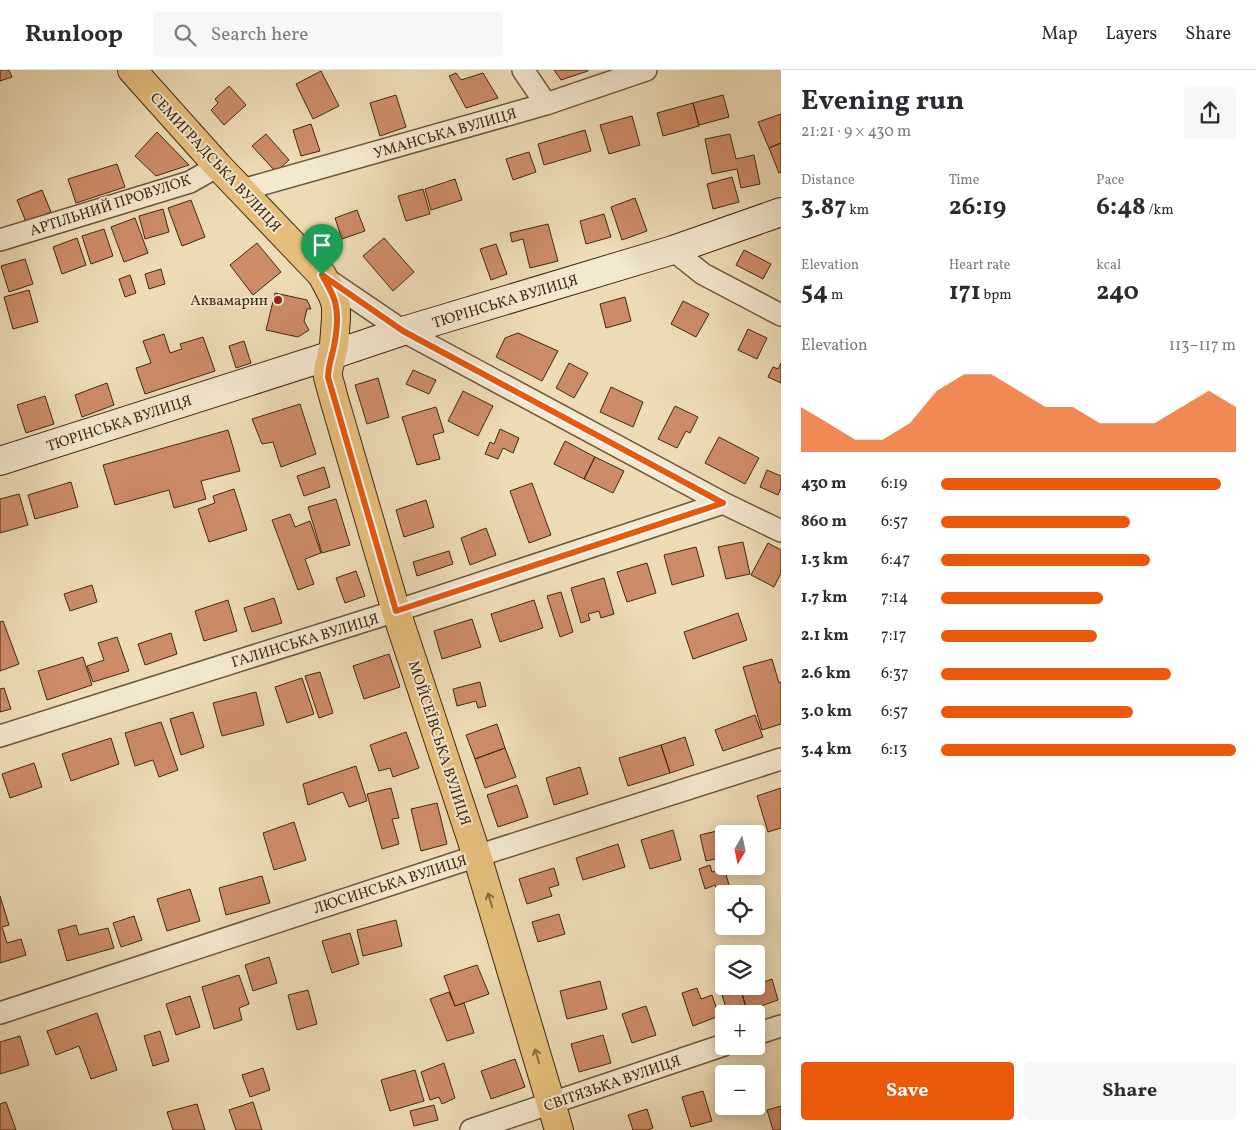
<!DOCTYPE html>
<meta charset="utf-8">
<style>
:root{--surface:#fff;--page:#f7f7f7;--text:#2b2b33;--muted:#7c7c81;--line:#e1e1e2;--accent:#ea580c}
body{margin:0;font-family:Vollkorn,serif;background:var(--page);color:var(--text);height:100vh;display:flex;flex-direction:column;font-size:19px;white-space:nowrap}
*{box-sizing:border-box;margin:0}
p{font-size:16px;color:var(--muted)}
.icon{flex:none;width:28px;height:28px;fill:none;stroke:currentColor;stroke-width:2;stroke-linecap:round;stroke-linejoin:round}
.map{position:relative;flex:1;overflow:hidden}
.details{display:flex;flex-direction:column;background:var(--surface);width:475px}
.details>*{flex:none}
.needle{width:32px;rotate:189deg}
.tools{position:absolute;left:715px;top:755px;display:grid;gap:10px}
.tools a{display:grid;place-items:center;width:50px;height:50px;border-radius:5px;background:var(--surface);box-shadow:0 2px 12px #0003;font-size:25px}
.pin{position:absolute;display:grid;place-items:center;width:42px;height:42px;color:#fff;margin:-51px -21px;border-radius:50% 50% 50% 0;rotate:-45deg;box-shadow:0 0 5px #0007}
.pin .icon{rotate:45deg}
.round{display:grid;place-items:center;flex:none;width:52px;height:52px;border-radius:5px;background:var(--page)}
.head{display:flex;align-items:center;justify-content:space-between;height:85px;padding:0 20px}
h1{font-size:28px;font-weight:700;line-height:38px}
.stats{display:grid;grid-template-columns:repeat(3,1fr);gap:8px;height:85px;padding:5px 20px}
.stats div{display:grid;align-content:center}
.stats b{font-size:25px;font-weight:700}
.stats small{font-size:14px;font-weight:400}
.stats p{font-size:14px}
.chart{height:140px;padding:10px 20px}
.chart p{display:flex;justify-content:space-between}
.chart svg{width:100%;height:90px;margin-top:5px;fill:var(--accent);opacity:.7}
.action{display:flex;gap:10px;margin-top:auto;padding:10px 20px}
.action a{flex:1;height:58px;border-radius:5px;background:var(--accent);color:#fff;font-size:20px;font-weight:700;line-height:58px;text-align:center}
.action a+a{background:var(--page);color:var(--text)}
ul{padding:0 20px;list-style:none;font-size:16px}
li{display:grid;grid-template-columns:80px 60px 1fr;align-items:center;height:38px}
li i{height:12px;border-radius:6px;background:var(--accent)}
header{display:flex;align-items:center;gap:30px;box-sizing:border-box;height:70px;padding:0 25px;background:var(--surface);border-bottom:1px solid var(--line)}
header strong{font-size:24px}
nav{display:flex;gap:28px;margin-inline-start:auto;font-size:18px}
.search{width:350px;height:45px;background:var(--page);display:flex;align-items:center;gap:12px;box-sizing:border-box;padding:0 18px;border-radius:5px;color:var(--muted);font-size:19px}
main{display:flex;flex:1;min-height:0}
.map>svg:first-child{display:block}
.building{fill:#cd8c68;stroke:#422910}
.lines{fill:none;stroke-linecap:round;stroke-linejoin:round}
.minor-casing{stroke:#6d563a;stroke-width:24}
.secondary-casing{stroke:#422910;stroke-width:30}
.primary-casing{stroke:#422910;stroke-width:30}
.minor{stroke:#f3e8d0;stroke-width:21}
.secondary{stroke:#f3e8d0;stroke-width:28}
.primary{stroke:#e6be7b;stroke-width:28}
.oneway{stroke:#8c6c40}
.route-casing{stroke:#fff;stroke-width:10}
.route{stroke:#ea580c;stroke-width:6}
.poi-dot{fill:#8f2418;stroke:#f3e8d0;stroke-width:2}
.labels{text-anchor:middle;stroke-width:4;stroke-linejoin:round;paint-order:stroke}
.street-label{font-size:15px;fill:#422910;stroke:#f3e8d0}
.poi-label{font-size:15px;fill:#422910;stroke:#f3e8d0;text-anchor:end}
</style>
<header>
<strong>Runloop</strong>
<div class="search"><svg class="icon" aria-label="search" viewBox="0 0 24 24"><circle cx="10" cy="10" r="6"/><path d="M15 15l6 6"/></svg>Search here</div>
<nav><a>Map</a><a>Layers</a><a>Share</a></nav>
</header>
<main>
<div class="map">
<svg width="781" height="1060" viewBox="0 0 781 1060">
<rect width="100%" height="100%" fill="#eddcb6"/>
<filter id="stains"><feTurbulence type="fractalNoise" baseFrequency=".004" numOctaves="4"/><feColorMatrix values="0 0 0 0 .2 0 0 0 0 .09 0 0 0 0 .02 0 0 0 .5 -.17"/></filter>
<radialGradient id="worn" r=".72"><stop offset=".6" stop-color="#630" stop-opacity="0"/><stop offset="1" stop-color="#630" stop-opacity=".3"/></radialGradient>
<path class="building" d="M0,0H9L12,7L0,11Z
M554,0H588V1L561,10Z
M321,1L339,36L313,49L296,14Z
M456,3L461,10L483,3L498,28L466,38L449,6Z
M229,16L246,35L224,55L211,40L218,33L215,29Z
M396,25L406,57L380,66L370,33Z
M723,25L729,47L699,55L693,33Z
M693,33L699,56L663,66L657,43Z
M781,44V73L769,78L758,52Z
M632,46L640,75L609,84L600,55Z
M311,54L320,81L301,86L293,60Z
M585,60L591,81L544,95L538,74Z
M157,62L189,95L156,106L135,86Z
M266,64L289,90L276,102L252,76Z
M730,64L736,89L754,85L760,114L741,118L737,99L712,104L705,69Z
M781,73V102L779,103L769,78Z
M529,82L536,102L513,110L506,89Z
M117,94L125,117L76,133L68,109Z
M732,107L739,132L713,139L707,114Z
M455,109L462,130L431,140L425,119Z
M423,119L430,144L406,151L398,126Z
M42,120L51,142L26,152L17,130Z
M635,128L647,161L622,170L611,137Z
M191,130L205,167L182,176L168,138Z
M163,139L169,162L145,169L139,146Z
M357,140L365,161L342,169L335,148Z
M604,144L611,167L586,174L580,151Z
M135,148L148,183L124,192L111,157Z
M548,154L558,191L530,198L523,169L512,172L510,163Z
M104,159L113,186L91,194L82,166Z
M77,168L86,195L62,204L53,177Z
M384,168L414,202L393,221L363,186Z
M257,173L281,202L253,225L230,195Z
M496,174L507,204L491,210L480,179Z
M744,180L771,194L763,209L736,195Z
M25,189L33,214L9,222L1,196Z
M161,199L165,214L149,219L145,204Z
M130,205L136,223L125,227L119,209Z
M29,220L38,252L13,259L4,227Z
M275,223L307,230L311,239H307L304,251L309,260L298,267L266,260Z
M625,227L631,251L606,258L600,234Z
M683,231L709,244L696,267L671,254Z
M748,259L767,268L757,289L738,280Z
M518,263L558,281L542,311L496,287L505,268Z
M164,264L170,283L182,279L180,274L203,267L215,301L145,324L136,298L151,293L143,271Z
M244,271L251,293L236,298L229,276Z
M569,293L588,303L574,328L556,318Z
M781,293V313L768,307L773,297L778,299Z
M413,300L436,310L429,324L406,314Z
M378,308L389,347L367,354L355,315Z
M107,313L114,335L82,347L75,325Z
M611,317L643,332L633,357L600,342Z
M463,321L493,336L478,366L448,351Z
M45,326L54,354L26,363L17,335Z
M300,334L316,384L281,397L273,372L262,374L252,349Z
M675,336L698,347L690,363L686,361L677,378L658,369Z
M436,337L444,362L433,365L440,389L417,395L402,347Z
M500,359L519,368L513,383L503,378L498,389L485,384L490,372L494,374Z
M228,360L240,401L201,411L206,429L174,438L169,420L115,435L103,395Z
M719,367L759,388L745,414L705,393Z
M565,371L595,387L584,409L554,394Z
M595,387L624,401L613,423L584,409Z
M324,397L330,417L304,426L297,406Z
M767,400L781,406V418L778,425L760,417Z
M71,412L78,437L35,449L28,425Z
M532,413L551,465L529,473L510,421Z
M234,419L247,460L209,472L198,439L215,433L213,426Z
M19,424L28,455L0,463V429Z
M336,429L350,475L322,483L308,437Z
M426,430L434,457L404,467L396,440Z
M290,444L295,457L310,451L321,483L305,489L314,514L298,520L272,450Z
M486,458L496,485L470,495L461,468Z
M743,472L750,504L726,509L718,477Z
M768,473L781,480V503L774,517L751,505Z
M696,477L704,506L672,515L664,485Z
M449,481L453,494L417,506L413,492Z
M647,493L656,523L627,532L617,502Z
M356,501L365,526L345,533L336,508Z
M604,508L614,544L601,548L599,541L588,544L590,550L581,553L571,518Z
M92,515L97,532L70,541L64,524Z
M561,522L573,562L560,567L547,526Z
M274,528L282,553L252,562L244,538Z
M228,530L237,561L204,571L195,541Z
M534,530L543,558L500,572L491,544Z
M738,543L747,570L693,589L684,562Z
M472,549L481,577L442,589L434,561Z
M3,551L19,594L0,601V552Z
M171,563L177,584L145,595L138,574Z
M117,567L129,601L93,612L87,596L104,590L98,573Z
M389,584L400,617L364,629L353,596Z
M83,587L92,615L47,630L38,601Z
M772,589L779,613L781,612V654L762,660L743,597Z
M320,602L333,643L319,648L305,606Z
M302,608L314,644L287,653L275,617Z
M480,612L486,636L478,638L476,631L457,636L453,619Z
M4,618L11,639L0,642V619Z
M256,622L264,655L222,666L213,633Z
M193,642L204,677L181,685L170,649Z
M755,645L763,667L723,681L715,660Z
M161,652L178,700L159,707L153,690L135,696L125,663Z
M497,654L505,678L475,689L466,665Z
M406,662L419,698L393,707L390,698L379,701L370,675Z
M685,667L694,695L670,703L661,675Z
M111,668L119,694L71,711L62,684Z
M661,675L670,703L628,716L619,688Z
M505,678L516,707L485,718L475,689Z
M34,693L42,717L10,728L2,704Z
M356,696L367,731L349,737L343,722L308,735L303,714Z
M580,697L588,724L554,735L546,708Z
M517,715L528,747L498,757L487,725Z
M391,718L399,748L392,749L399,774L382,779L367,724Z
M781,718V758L768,762L757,726Z
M437,733L447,774L421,781L411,739Z
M294,752L306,790L274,800L263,763Z
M734,757L735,764H724V787L706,791L700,765Z
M673,760L681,790L650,799L641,770Z
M618,774L625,797L583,810L576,788Z
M710,795L712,802L724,798L730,818L718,822L715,815L705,819L699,799Z
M554,798L559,815L549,818L552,826L527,834L519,809Z
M262,806L270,833L226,845L219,818Z
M190,819L200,851L167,861L157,829Z
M0,826L9,855L2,857L7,873L21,869L26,885L0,893Z
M559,844L565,864L538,872L532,852Z
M134,846L142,870L121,877L113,853Z
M396,850L402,876L363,886L357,860Z
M76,855L79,865L108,858L114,878L67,891L58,860Z
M350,863L359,894L332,903L322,871Z
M269,887L277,913L253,921L245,895Z
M477,895L489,924L455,936L444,906Z
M239,905L249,934L239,938L242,950L214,959L202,917Z
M772,909L778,930L747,941L741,920L752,916H756V915Z
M600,911L607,939L567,949L560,921Z
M697,918L701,929L712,925L719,946L693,956L682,923Z
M308,920L317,954L297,960L288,925Z
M741,920L747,941L738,944H728L722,925Z
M449,922L455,936L464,933L474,963L447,971L430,929Z
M190,926L200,957L176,965L166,934Z
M646,936L656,965L632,973L622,944Z
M97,943L117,1000L91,1009L79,976L56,985L47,961Z
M160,961L169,991L153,996L144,966Z
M603,965L611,993L579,1002L571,974Z
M20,966L29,995L0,1004V972Z
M515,989L525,1017L491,1029L481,1001Z
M444,993L455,1028L442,1034L439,1027L430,1030L421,1002Z
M263,998L270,1020L250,1027L242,1005Z
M415,1000L424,1031L390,1041L381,1010Z
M724,1015V1036H733L724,1039L717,1017Z
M703,1021L712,1051L691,1057L682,1027Z
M6,1032L16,1060H0V1034Z
M253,1032L262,1060H236L229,1040Z
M197,1034L205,1060H173L167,1042Z
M434,1035L438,1050L414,1056L410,1041Z
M781,1036V1060H773L767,1040Z
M647,1039L653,1058L648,1060H633L628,1045Z"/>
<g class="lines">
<g class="minor-casing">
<path id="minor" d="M523,0L546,34
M242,120L546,34L646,0
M0,170L190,112L218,96
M673,180L703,204L781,245
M322,206L403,261L723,433L781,461
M0,666L396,541L723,433
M0,943L477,786L781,689
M756,964L781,956
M471,1060L724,975"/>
</g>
<g class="secondary-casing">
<path id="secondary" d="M0,391L332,285L403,261L673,180L781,142"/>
</g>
<g class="primary-casing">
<path id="primary" d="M132,0L218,96L322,205L333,226L336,236V248L334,275L328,301V307L334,329L396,541L477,786L559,1060"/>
</g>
<use href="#minor" class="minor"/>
<use href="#secondary" class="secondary"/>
<use href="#primary" class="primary"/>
</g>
<defs><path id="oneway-shaft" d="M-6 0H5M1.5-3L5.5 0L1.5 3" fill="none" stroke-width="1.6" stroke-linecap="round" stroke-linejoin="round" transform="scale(1.25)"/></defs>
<g class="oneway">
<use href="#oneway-shaft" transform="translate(490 830) rotate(-107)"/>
<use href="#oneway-shaft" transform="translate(537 986) rotate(-107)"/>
</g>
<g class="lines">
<g class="route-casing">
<path id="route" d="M322,205L403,261L723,433L396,541L328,307C328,296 332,287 334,276C337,261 339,240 333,226C330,219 326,212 322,205Z"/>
</g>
<use href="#route" class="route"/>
</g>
<circle class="poi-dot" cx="278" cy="230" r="5"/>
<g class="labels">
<g class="street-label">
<text transform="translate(445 63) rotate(-16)" y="5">УМАНСЬКА ВУЛИЦЯ</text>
<text transform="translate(216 92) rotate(47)" y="5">СЕМИГРАДСЬКА ВУЛИЦЯ</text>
<text transform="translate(110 135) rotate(-18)" y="5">АРТІЛЬНИЙ ПРОВУЛОК</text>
<text transform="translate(505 231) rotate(-17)" y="5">ТЮРІНСЬКА ВУЛИЦЯ</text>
<text transform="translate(119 353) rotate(-18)" y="5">ТЮРІНСЬКА ВУЛИЦЯ</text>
<text transform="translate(305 570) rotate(-17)" y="5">ГАЛИНСЬКА ВУЛИЦЯ</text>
<text transform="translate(440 673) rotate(72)" y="5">МОЙСЕЇВСЬКА ВУЛИЦЯ</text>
<text transform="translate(390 814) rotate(-18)" y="5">ЛЮСИНСЬКА ВУЛИЦЯ</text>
<text transform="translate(612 1013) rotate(-19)" y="5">СВІТЯЗЬКА ВУЛИЦЯ</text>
</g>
<g class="poi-label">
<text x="268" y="235">Аквамарин</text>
</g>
</g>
<rect width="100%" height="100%" filter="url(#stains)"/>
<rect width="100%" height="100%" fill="url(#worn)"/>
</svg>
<div class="tools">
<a><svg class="needle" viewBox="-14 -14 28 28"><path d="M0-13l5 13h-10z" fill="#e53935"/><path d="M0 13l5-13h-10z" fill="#7c7c81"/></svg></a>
<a><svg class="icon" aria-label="locate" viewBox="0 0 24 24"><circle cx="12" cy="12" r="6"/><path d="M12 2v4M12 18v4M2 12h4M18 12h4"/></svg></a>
<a><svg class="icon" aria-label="layers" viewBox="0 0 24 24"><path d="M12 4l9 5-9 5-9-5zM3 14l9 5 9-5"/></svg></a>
<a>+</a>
<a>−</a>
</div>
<div class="pin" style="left:322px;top:205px;background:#1e9e55"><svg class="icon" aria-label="arrive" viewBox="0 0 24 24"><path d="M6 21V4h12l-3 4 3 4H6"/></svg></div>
</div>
<section class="details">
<div class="head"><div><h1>Evening run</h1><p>21:21 · 9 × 430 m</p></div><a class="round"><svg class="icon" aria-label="share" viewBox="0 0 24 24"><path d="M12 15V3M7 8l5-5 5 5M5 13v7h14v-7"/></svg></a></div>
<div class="stats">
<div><p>Distance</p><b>3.87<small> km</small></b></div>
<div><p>Time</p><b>26:19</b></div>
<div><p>Pace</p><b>6:48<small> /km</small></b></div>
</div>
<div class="stats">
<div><p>Elevation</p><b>54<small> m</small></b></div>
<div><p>Heart rate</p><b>171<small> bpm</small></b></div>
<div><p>kcal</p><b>240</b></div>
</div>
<div class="chart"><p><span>Elevation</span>113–117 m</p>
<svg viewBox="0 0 160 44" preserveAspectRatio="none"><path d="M0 44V22L10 30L20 38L30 38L40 30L50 14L60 6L70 6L80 14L90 22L100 22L110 30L120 30L130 30L140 22L150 14L160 22V44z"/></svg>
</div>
<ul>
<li><b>430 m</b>6:19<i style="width:95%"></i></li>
<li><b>860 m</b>6:57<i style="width:64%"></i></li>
<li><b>1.3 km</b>6:47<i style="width:71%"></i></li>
<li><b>1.7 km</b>7:14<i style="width:55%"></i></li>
<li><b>2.1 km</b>7:17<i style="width:53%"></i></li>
<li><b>2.6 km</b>6:37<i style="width:78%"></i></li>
<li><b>3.0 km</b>6:57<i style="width:65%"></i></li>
<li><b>3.4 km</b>6:13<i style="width:100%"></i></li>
</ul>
<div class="action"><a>Save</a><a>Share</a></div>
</section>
</main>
